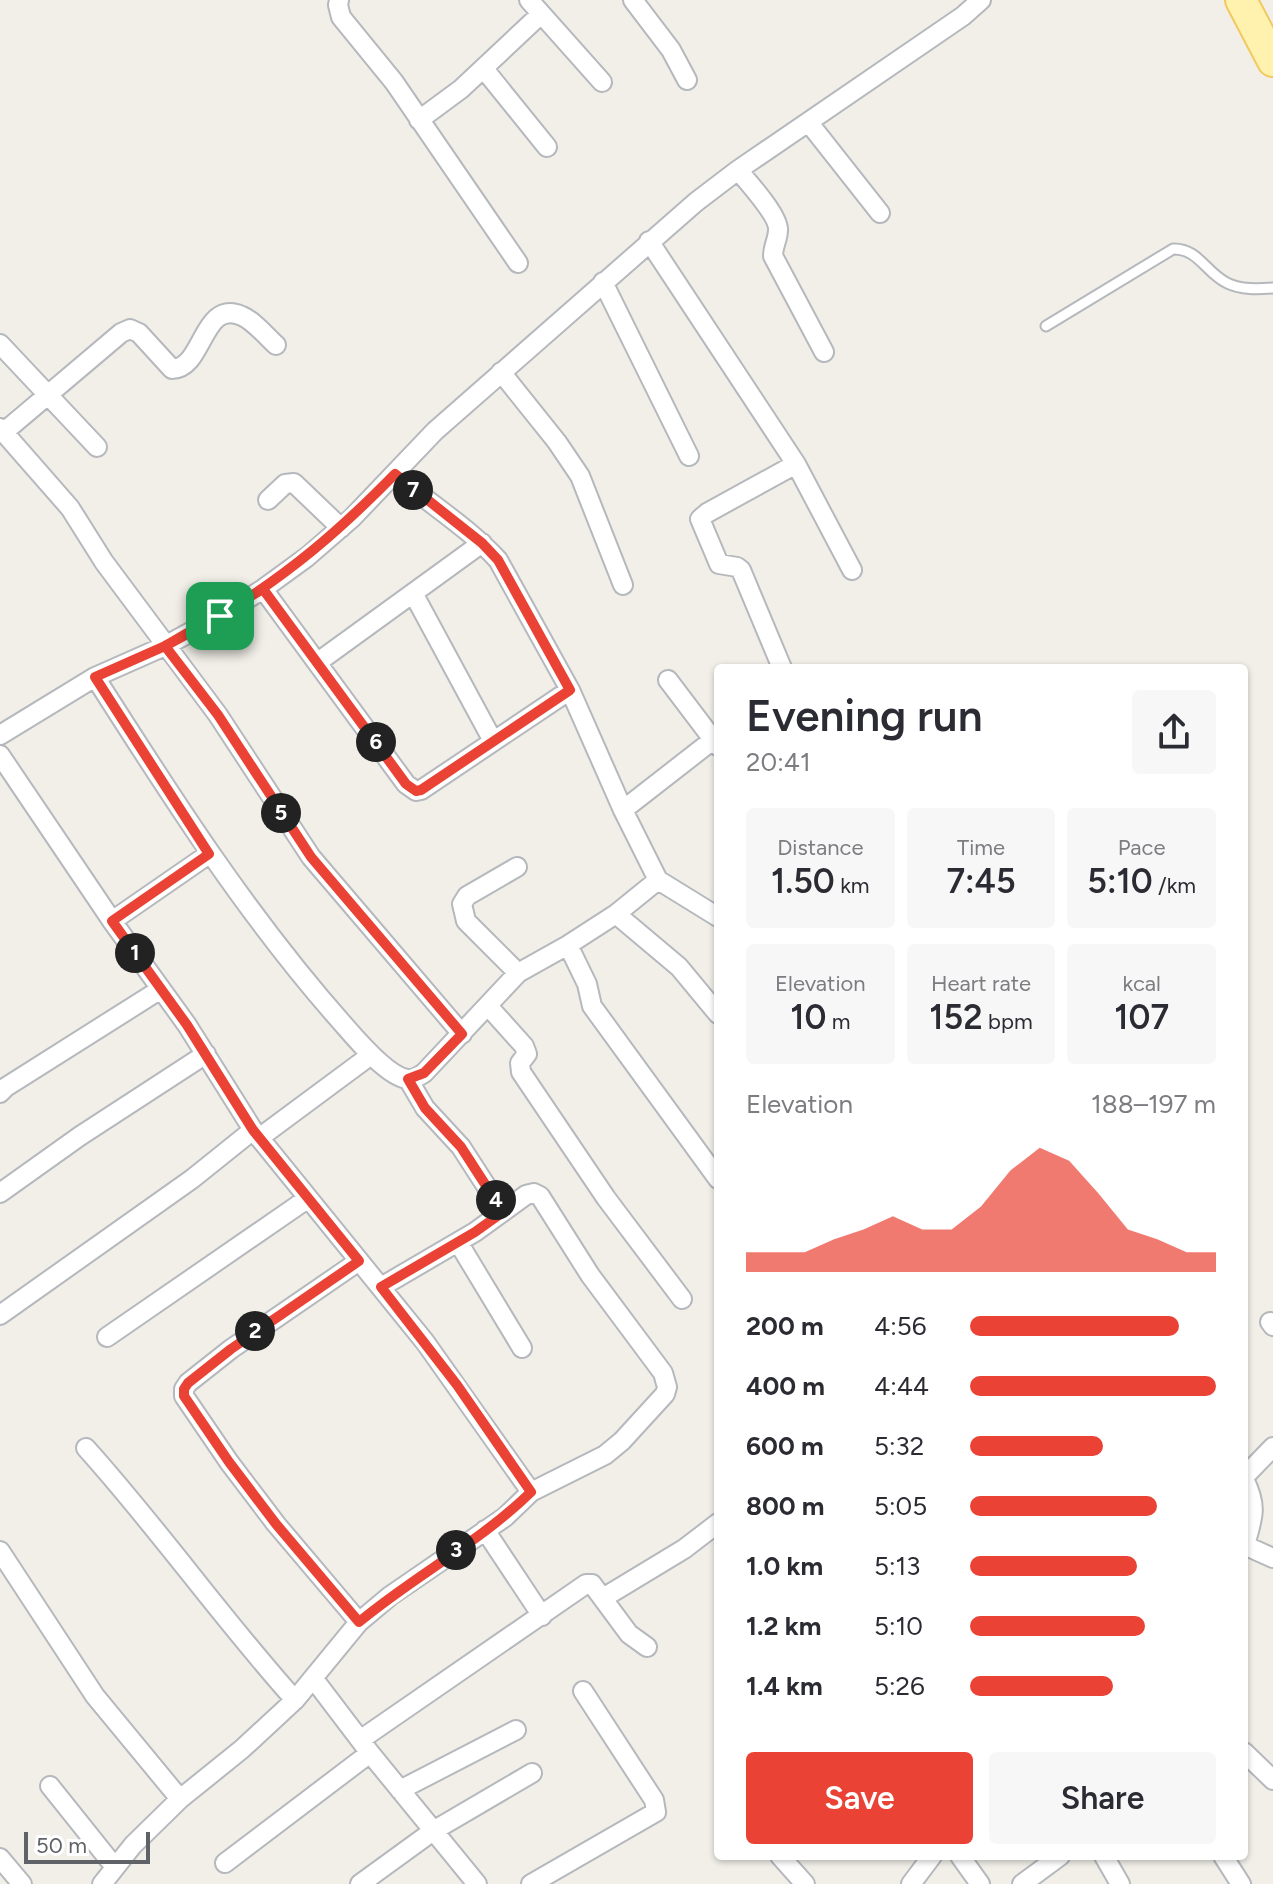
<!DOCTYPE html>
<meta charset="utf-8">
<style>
:root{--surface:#fff;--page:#f7f7f7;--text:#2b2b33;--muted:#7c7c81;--accent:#ea4335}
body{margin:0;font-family:Figtree,sans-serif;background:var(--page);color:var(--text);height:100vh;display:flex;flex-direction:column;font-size:30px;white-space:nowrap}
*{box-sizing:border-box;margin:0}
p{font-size:26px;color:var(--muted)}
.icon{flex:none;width:44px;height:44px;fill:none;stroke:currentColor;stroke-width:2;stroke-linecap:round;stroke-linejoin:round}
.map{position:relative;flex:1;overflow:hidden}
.details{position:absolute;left:714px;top:664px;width:534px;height:1196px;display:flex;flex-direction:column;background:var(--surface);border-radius:8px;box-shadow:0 2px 6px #0004}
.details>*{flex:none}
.scale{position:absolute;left:24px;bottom:20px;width:126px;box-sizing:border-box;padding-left:8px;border:4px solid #5f6368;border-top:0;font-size:22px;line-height:28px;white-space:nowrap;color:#5f6368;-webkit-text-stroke:6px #fff;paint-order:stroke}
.pin{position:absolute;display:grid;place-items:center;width:68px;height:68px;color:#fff;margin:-34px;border-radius:16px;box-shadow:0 4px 12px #0006}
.km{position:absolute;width:40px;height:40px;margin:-20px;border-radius:50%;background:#222;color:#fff;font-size:22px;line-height:40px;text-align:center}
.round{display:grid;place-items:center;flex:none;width:84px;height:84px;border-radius:8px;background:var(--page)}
.overview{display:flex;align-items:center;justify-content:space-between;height:136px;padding:0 32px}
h1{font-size:44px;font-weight:600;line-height:60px}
.stats{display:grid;grid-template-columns:repeat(3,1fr);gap:12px;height:136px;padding:8px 32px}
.stats div{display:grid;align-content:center;border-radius:8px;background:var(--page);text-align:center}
.stats b{font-size:34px;font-weight:600}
.stats small{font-size:22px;font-weight:400}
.stats p{font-size:22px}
.chart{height:224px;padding:16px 32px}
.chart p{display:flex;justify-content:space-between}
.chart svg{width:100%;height:144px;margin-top:8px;fill:var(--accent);opacity:.7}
.button{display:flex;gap:16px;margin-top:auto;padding:16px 32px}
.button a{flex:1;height:92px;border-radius:8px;background:var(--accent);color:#fff;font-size:32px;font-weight:600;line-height:92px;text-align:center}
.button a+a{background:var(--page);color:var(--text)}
ul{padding:0 32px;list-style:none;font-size:26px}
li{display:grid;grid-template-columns:128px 96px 1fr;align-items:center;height:60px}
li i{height:20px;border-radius:10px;background:var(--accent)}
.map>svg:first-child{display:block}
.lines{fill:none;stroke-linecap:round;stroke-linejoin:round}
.lane-casing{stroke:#b5b8bc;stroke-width:13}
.street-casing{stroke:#b5b8bc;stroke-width:22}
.primary-casing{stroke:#f2c960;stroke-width:34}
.lane{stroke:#fff;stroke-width:9}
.street{stroke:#fff;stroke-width:18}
.primary{stroke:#fff2af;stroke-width:30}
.route-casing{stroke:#fff;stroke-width:16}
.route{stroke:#ea4335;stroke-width:10}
</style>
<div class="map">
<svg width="1273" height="1884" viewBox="0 0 1273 1884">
<rect width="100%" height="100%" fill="#f1efe8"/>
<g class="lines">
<g class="lane-casing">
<path id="lane" d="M1046,326L1173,249C1198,248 1206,273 1227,283C1241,290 1258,289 1273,288"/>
</g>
<g class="street-casing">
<path id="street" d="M339,0L338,5L341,17L394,82L518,263
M529,0L602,82
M633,0L671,50L687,80
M484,69L547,147
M419,120L461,89L541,14
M809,123L880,213
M738,170C748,182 779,216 778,230C778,239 773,246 773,256L824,352
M649,241L796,464L852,570
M603,282L689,456
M0,344L97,447
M501,372L557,442L580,476L623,585
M0,428L70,508L104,562L218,715L311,857L462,1034
M4,432L121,333L130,329L139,333L172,369C204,369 202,298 242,316C254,321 266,336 276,345
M395,474C429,504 468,527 498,560L570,690L623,810L658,880L718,917
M268,500L285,484L294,483L341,528
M263,589L406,784L416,791L421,790L570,690
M413,593L493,741
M318,662L482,543
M782,668L741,570L737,567L719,564L700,519L707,513L796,464
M95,677C172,798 248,917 343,1024C356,1039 387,1076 407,1079C414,1080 419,1076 424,1073L518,973L568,945L616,914L658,880
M668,680L718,746
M0,735L95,677L165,646L220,616L263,589L307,557L352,518L435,431L696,202L738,170L963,16L981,0
M0,755L112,921L187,1025L253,1130L425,1342L531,1492
M623,810L718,736
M517,867L467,896L462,904L466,921L518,973
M616,914L679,967L718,1014
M112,921L209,854
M568,945L587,984L592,1006L718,1179
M488,1006L524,1046L527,1054L520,1063L521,1072L606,1198L682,1299
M408,1079L425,1108L461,1147L503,1212
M0,1093L6,1087L161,989
M259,1138L371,1055
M0,1193L80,1136L206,1054
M458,1242L522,1348
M0,1315L192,1179L253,1130
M1270,1322L1273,1326
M107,1337L307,1199
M86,1448C159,1529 222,1619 295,1700
M1244,1477L1273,1447
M1244,1479C1258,1507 1253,1517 1245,1545
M485,1530L542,1616
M1244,1545L1273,1558
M0,1551L95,1696L180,1799
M603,1598L684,1549L718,1523
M359,1622L276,1524L229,1462L184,1396V1389L188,1383L231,1349L359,1261
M313,1678L370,1753L477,1884
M360,1740L586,1584H592L629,1634L647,1647
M1244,1752L1273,1780
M50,1786L114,1866
M400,1790L516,1730
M780,1856L805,1884
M960,1856L980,1884
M1104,1856L1120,1884
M1223,1856L1241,1884
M0,1858L22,1884
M225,1863L370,1753
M102,1884L133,1845L180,1799L242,1749L295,1700L359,1622L390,1596L505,1517L531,1492L605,1455L622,1441L665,1394L667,1387L663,1373L590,1275L540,1196L534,1193L526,1195L475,1232L381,1287
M360,1884L433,1831L532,1773
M531,1884L656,1812L654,1800L583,1691
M911,1884L932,1856
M1022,1884L1060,1856"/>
</g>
<g class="primary-casing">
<path id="primary" d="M1241,0L1273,61"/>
</g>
<use href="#lane" class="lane"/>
<use href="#street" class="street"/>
<use href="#primary" class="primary"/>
</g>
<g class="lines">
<g class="route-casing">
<path id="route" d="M220,616L165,646L95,677L209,854L112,921L187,1025L253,1130L359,1261L231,1349L188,1383L184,1389V1396L229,1462L276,1524L359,1622C414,1576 480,1542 531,1492L457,1385L381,1287L475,1232L503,1212L461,1147L425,1108L408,1079L424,1073L462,1034L311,857L218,715L165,646L263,589L406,784L416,791L421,790L570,690L498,560L482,543L395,474C338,532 290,573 220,616"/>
</g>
<use href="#route" class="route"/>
</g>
</svg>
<div class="scale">50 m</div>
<div class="pin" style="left:220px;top:616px;background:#1e9e55"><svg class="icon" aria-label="arrive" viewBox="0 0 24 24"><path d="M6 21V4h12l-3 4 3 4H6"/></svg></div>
<b class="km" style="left:135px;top:953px">1</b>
<b class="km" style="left:255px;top:1331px">2</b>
<b class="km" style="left:456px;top:1550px">3</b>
<b class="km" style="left:496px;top:1200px">4</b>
<b class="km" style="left:281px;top:813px">5</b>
<b class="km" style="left:376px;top:742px">6</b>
<b class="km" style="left:413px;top:490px">7</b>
<section class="details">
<div class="overview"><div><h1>Evening run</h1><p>20:41</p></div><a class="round"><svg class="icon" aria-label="share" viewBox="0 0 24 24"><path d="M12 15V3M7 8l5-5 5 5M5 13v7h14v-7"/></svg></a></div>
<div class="stats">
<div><p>Distance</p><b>1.50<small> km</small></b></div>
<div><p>Time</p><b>7:45</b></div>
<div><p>Pace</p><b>5:10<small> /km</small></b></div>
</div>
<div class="stats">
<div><p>Elevation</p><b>10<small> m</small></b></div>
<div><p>Heart rate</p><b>152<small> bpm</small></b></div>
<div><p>kcal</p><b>107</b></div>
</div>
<div class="chart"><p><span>Elevation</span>188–197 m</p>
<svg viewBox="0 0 160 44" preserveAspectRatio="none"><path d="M0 44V38L10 38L20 38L30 34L40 31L50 27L60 31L70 31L80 24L90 13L100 6L110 10L120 20L130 31L140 34L150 38L160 38V44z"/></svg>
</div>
<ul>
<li><b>200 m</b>4:56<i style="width:85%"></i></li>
<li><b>400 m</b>4:44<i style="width:100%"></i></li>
<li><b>600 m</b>5:32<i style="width:54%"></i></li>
<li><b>800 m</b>5:05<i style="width:76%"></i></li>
<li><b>1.0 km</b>5:13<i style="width:68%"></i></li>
<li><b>1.2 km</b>5:10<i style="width:71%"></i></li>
<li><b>1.4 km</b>5:26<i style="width:58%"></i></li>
</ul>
<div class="button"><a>Save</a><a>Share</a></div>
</section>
</div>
